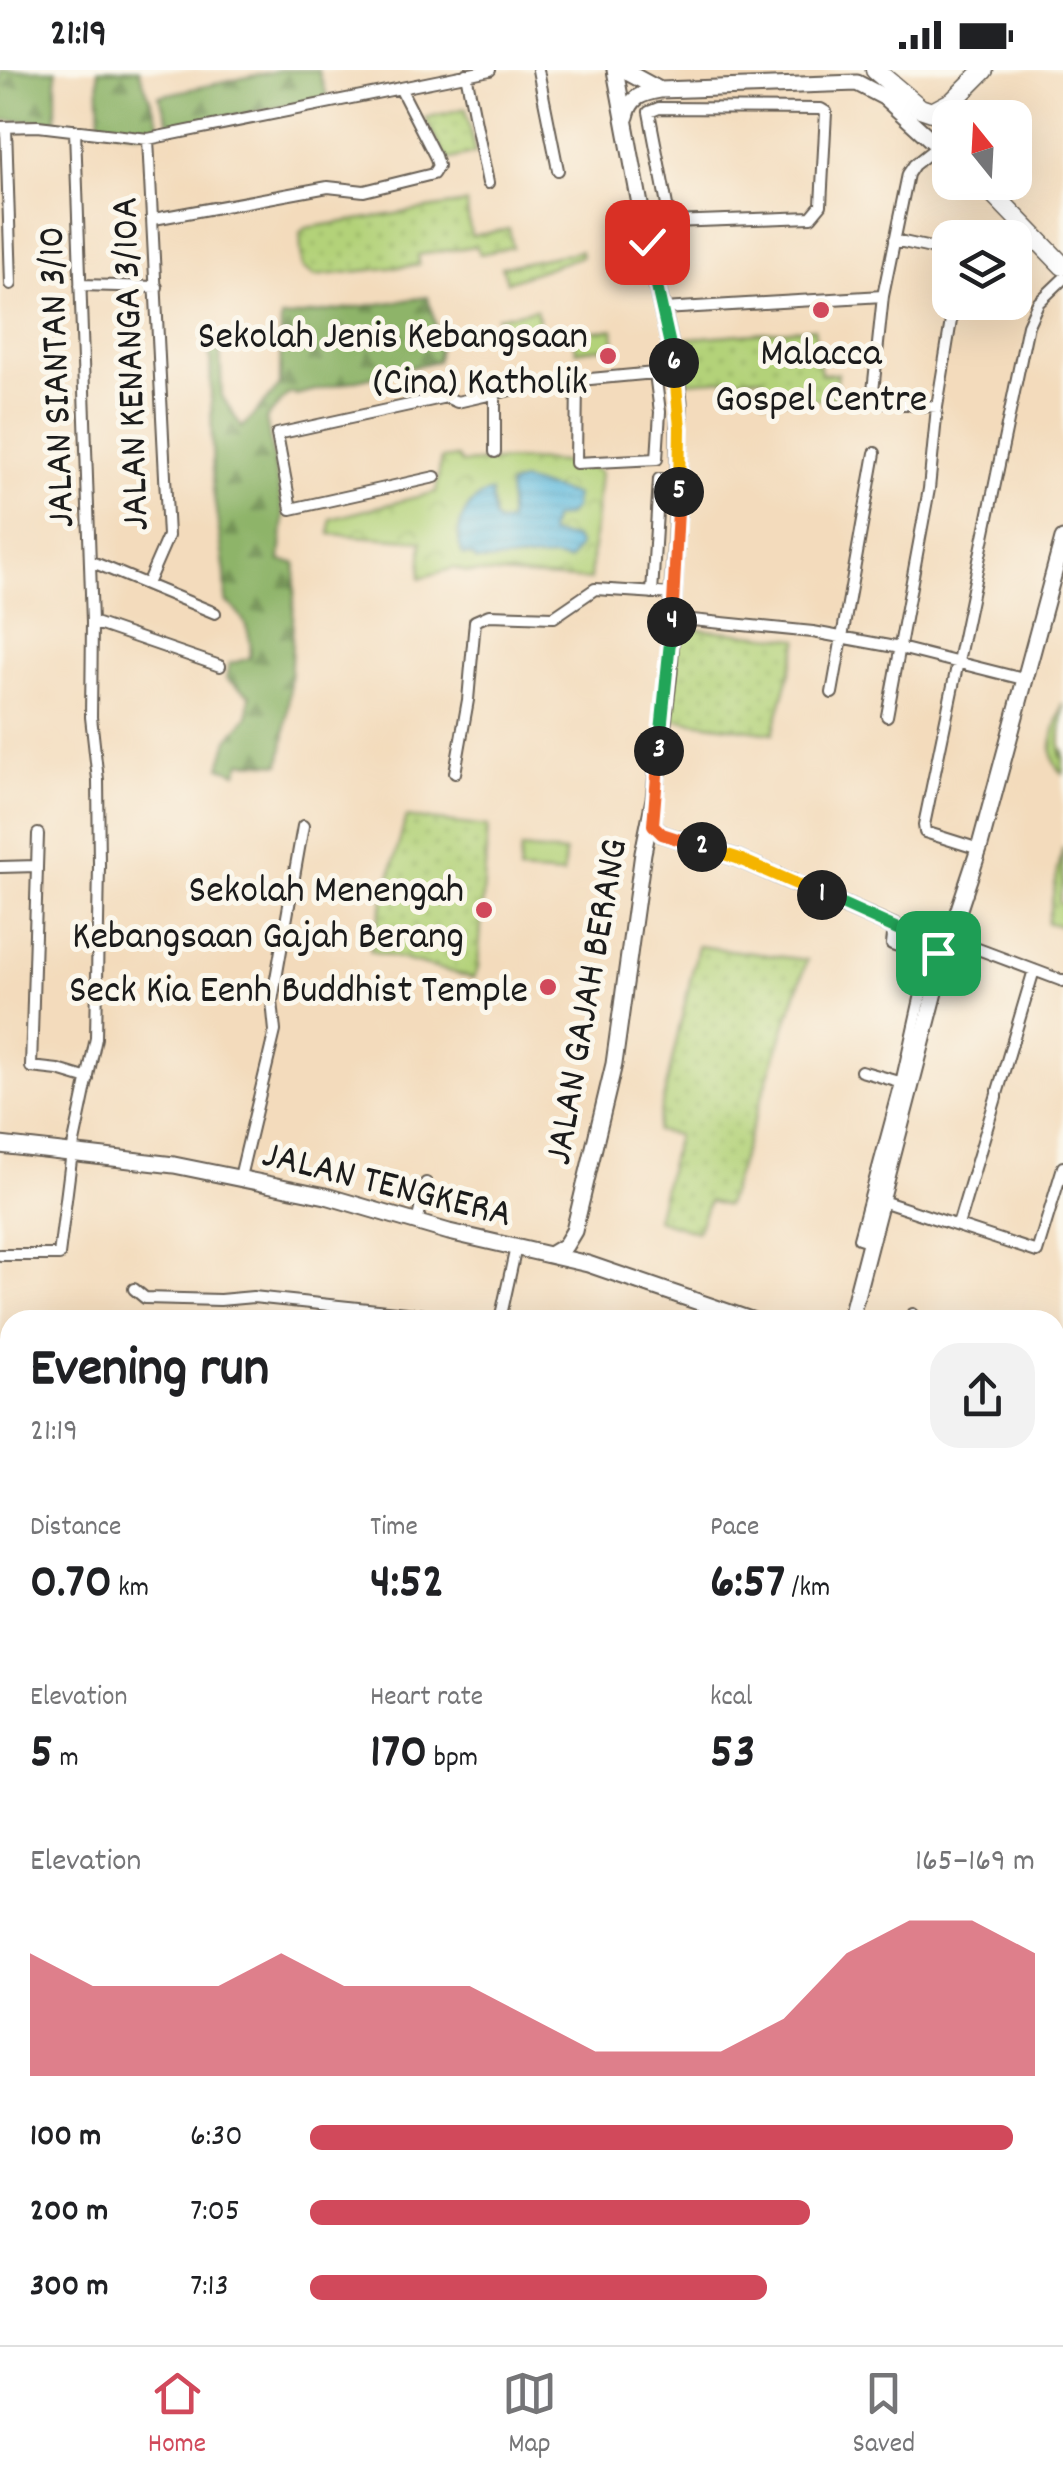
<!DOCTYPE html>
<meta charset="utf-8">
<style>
:root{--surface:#fff;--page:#f2f2f2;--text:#202124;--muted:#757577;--line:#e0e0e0;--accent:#d1495b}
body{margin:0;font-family:Dekko,sans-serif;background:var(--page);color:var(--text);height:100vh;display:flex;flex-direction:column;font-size:38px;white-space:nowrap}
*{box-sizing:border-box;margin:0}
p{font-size:32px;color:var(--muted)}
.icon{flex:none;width:55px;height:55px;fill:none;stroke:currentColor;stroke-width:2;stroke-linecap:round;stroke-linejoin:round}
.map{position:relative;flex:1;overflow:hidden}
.panel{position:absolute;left:0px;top:1240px;width:1065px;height:1035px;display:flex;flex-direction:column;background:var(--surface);border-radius:30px 30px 0 0;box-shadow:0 10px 40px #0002}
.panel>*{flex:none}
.needle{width:65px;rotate:342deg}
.controls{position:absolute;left:932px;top:30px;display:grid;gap:20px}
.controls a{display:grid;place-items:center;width:100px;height:100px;border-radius:20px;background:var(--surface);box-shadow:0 10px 40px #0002;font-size:50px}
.pin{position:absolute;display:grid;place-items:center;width:85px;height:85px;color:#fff;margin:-42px;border-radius:20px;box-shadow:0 5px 15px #0006}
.km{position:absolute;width:50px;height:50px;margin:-25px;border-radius:50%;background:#222;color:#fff;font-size:28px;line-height:50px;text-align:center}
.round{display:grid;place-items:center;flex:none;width:105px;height:105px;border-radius:30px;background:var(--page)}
.overview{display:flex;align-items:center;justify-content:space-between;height:170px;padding:0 30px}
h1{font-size:55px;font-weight:700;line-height:75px}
.stats{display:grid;grid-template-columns:repeat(3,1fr);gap:15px;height:170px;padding:10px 30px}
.stats div{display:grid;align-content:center}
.stats b{font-size:50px;font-weight:700}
.stats small{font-size:28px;font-weight:400}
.stats p{font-size:28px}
.chart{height:280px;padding:20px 30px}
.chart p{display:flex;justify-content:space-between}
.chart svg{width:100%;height:180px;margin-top:10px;fill:var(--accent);opacity:.7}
ul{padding:0 30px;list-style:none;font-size:32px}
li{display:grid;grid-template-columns:160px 120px 1fr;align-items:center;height:75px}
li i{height:25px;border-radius:12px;background:var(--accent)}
.status{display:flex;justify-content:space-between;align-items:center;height:70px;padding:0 50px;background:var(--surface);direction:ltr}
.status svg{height:28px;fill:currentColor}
.tab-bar{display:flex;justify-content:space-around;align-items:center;height:140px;border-top:2px solid var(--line);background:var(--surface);font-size:28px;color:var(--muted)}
.tab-bar a{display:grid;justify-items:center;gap:5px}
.tab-bar .on{color:var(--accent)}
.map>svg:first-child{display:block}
.grass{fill:url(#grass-dots);stroke:#68774a;stroke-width:2.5}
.forest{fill:url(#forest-firs);stroke:#556842;stroke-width:2.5}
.park{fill:url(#park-crowns);stroke:#68774a;stroke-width:2.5}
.pitch{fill:#b3d279;stroke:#68774a;stroke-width:2.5}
.water{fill:url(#water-rules);stroke:#3e6c7d;stroke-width:2.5}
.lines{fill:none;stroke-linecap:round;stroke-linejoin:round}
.stream{stroke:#60bbde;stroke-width:2.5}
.street-casing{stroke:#675f54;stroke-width:14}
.secondary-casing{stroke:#675f54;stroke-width:19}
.primary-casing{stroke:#675f54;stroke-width:21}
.street{stroke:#fff;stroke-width:10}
.secondary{stroke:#fff;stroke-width:15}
.primary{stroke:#fff;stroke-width:18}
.split-1-casing{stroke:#fff;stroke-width:20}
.split-2-casing{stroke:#fff;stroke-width:20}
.split-3-casing{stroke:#fff;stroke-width:20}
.split-4-casing{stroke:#fff;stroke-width:20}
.split-5-casing{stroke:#fff;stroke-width:20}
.split-6-casing{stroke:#fff;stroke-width:20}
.split-7-casing{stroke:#fff;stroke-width:20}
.split-1{stroke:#22a559;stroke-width:12}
.split-2{stroke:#f5b400;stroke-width:12}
.split-3{stroke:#f0652b;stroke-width:12}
.split-4{stroke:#22a559;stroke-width:12}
.split-5{stroke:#f0652b;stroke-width:12}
.split-6{stroke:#f5b400;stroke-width:12}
.split-7{stroke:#22a559;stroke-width:12}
.poi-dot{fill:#d1495b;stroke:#fbf7ec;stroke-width:4}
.labels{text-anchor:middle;stroke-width:10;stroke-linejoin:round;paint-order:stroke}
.poi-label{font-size:40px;fill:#1c1c1c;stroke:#fbf7ec;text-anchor:end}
.street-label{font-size:40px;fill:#1c1c1c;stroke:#fbf7ec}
</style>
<div class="status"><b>21:19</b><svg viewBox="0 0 49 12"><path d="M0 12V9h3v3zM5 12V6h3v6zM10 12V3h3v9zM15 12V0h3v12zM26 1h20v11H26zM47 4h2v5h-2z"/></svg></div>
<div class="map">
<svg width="1063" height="2275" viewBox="0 0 1063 2275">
<defs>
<pattern id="grass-dots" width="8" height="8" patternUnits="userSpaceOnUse" patternTransform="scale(2.5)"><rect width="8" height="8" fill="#b3d279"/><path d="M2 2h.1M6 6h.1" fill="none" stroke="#99b468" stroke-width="1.8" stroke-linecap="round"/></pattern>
<pattern id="forest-firs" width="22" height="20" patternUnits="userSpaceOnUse" patternTransform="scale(2.5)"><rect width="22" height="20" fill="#8eb469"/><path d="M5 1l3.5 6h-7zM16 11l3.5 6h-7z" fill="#739256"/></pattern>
<pattern id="park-crowns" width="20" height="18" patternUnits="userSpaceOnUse" patternTransform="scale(2.5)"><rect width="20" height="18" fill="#b3d279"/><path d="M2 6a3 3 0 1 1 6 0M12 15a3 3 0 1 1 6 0" fill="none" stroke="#99b468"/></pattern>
<pattern id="water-rules" width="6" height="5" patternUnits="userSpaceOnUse" patternTransform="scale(2.5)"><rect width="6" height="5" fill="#60bbde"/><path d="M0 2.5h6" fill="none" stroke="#53a0be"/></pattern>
</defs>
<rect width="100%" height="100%" fill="#fbf7ec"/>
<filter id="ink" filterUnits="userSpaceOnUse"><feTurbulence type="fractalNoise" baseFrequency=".01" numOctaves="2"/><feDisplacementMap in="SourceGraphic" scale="20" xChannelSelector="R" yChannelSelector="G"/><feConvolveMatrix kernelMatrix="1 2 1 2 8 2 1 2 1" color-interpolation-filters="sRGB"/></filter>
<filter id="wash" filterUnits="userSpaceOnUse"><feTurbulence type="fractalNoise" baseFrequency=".0048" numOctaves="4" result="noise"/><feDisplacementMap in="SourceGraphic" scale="40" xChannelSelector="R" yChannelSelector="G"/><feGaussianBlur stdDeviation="2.25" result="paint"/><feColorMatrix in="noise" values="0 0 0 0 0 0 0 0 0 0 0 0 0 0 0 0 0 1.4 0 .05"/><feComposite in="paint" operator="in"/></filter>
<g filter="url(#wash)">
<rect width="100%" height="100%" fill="#f3dbbc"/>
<path class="grass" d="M466,38L475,83L447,90L425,48Z
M466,133L471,166L509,159L513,177L480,184L476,176L418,185L419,195L315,206L302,197L300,163L305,158Z
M580,181L582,186L507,212L502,197Z
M814,258L821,304L838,303L834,329L764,330L762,307L685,312L680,269Z
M678,557L799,569L773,663L670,649Z
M406,747L488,757L478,898L474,908L370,881Z
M1063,777V815L1059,832L1063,834V856L1047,853Z
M698,876L807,890L726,1136L709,1131L697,1162L656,1149L677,1065L656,1061Z
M0,1687L10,1690V1977L0,1983Z
M1055,2194L1063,2197V2275H998L1004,2265H1055Z
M219,2265H326L323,2274L326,2275H219Z"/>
<path class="forest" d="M0,0H56V51L0,50Z
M98,0H139L161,58L139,63L100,56Z
M280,0H318L328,28L171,58L159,26Z
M428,227L440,272L437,291L295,325L294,323L287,325L266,349L284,446L280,491L296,493C291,561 293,628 280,694L241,692L237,703L220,697L228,669L248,646L250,625L226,609L229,594L250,588C253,566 244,543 226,532L225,503L213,420L210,280L220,279L222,326L242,358L280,315L281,248Z
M1063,1805V1923L1055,1937V1819Z"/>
<path class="park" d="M457,387L461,393C496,391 571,385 600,402L590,510L467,502L454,498L420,508L422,471L330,464L331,449L436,422L441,389Z"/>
<path class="pitch" d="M536,239L541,262L502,271L497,247Z
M613,259L615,277L576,281L574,263Z
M1063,633C1063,650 1058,672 1061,688L1063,679V704C1041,687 1057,656 1063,633Z
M521,779L565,783L563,805L519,802Z"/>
<path class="water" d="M521,411L575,425L574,439L567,446L552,449L549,464L574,468L579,476L569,491L554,488L477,491L472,486L463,485C452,460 465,429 491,422L494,449L498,453L509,452V416Z"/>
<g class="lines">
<path class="stream" d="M1055,1798L1063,1784"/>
</g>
</g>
<g filter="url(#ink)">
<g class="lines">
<g class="street-casing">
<path id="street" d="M538,0L558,100
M466,4L488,113
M0,57L38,56L148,69L490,0
M6,57L11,214
M154,149L328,117L364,121L433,104L438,96L435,86L400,18
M643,153L811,147L821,135L826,42L821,39L659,38L649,42L670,151
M894,170L931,178L950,191
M80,215L157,217
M663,239L883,226
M577,310L576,393L657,389L660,342L655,303
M495,323V382
M937,337L872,331L883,226L908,104L914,95L938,76
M435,407L291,439L277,364L446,327L457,332L537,314L676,301
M90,491L215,543
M147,514L168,466L148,69
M652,523L659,409H679
M672,548L813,562L900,578L1027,610
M92,552L220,596
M832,623L875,383
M887,646L929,419L937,337L954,232
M455,703L468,630L475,551L489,545L554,547L595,519L673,524
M38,764L31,997L58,1000L88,1009
M979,779L925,762L924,755L1028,255L1038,233L1063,209
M0,797L37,796
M952,860L970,876L1063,911
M861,1001L903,1013
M240,1107L275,961L272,931L303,756
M882,1131L1037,1182L1063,1097
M417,1153L426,1113
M958,1155L1034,900
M872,1172L859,1168L901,1013L928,893L919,883L892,874L894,857
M0,1185H59L72,1082L96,968L99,795L98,710L91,647L92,552L75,60
M134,1219L145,1228L220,1230L253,1227L425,1245L439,1250
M500,1250L516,1177
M910,1250L913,1244
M1055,1476L1063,1479
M0,1518L10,1524
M1055,1561L1063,1565
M1055,1642L1063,1645
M1055,1683L1063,1687
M1055,1764L1063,1749
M1055,2023L1063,2008
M0,2046L10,2049
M1055,2078L1063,2082
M1055,2163L1063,2167
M0,2233L4,2221
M123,2265L151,2275
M446,2265L471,2275
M693,2265L718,2275
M895,2265L919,2275
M401,2275L404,2265
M988,2275L993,2265"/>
</g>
<g class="secondary-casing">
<path id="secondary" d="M623,0L660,20
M626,47C630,27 642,23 660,20L857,13L884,27L950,87
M653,741V755L662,764L737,788L894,857L924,871L937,883L943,895
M0,1075L174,1095L326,1126L449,1162L588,1194L751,1250
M550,1185L565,1176L574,1161L614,994L643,783L654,729L669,603L679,409V332L676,301L647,172L615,0
M850,1250L948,872L979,779L1063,469
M1055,1359L1063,1362
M1055,1663L1063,1666
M420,2275L424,2265
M434,2275L437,2265"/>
</g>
<g class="primary-casing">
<path id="primary" d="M875,0L920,38L932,42L953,31L984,0
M982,112L1063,196
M0,2007L10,2009
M0,2021L10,2023
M757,2265L783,2275
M789,2265L815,2275"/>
</g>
<use href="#street" class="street"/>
<use href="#secondary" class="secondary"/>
<use href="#primary" class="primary"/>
</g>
</g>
<g class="lines" filter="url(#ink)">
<g class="split-1-casing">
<path id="split-1" d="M822,825L924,871L938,883"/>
</g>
<g class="split-2-casing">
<path id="split-2" d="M702,777L737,788L822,825"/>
</g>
<g class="split-3-casing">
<path id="split-3" d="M659,681L653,755L662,764L702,777"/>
</g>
<g class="split-4-casing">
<path id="split-4" d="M659,681L672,552"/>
</g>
<g class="split-5-casing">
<path id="split-5" d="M672,552L679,422"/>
</g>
<g class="split-6-casing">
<path id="split-6" d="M674,293L680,358L679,422"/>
</g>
<g class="split-7-casing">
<path id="split-7" d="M647,172L674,293"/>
</g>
<use href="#split-1" class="split-1"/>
<use href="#split-2" class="split-2"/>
<use href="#split-3" class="split-3"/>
<use href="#split-4" class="split-4"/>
<use href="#split-5" class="split-5"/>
<use href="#split-6" class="split-6"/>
<use href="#split-7" class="split-7"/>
</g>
<g class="poi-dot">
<circle cx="821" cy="240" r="10"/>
<circle cx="608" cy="286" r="10"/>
<circle cx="484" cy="840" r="10"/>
<circle cx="548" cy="917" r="10"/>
</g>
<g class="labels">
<g class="poi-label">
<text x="588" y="277">Sekolah Jenis Kebangsaan<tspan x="588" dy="46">(Cina) Katholik</tspan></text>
<text x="821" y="294" text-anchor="middle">Malacca<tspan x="821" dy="46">Gospel Centre</tspan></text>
<text x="464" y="831">Sekolah Menengah<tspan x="464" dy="46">Kebangsaan Gajah Berang</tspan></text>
<text x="528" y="931">Seck Kia Eenh Buddhist Temple</text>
</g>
<g class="street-label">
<text transform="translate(127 294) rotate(-92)" y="14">JALAN KENANGA 3/10A</text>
<text transform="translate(53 307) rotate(-92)" y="14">JALAN SIANTAN 3/10</text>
<text transform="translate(583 931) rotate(-80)" y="14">JALAN GAJAH BERANG</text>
<text transform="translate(388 1111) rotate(14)" y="14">JALAN TENGKERA</text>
</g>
</g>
</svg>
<div class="controls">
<a><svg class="needle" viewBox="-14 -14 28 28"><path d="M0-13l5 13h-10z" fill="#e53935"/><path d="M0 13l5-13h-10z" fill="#757577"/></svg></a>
<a><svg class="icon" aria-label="layers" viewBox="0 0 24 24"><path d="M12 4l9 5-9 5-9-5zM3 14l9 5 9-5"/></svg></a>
</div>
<div class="pin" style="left:938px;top:883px;background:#1e9e55"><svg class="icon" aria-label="arrive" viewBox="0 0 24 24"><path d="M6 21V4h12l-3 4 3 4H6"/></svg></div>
<div class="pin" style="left:647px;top:172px;background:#d93025"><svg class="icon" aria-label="check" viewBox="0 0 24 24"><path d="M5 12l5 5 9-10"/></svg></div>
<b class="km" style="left:822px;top:825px">1</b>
<b class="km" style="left:702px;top:777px">2</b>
<b class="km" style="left:659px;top:681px">3</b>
<b class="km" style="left:672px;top:552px">4</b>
<b class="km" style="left:679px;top:422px">5</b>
<b class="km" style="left:674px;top:293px">6</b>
<section class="panel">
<div class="overview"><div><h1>Evening run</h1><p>21:19</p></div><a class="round"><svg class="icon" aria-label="share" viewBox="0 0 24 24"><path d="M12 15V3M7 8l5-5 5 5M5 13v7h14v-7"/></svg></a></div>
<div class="stats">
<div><p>Distance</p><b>0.70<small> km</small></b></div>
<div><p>Time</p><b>4:52</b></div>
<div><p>Pace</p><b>6:57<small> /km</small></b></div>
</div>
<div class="stats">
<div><p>Elevation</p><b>5<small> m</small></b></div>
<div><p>Heart rate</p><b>170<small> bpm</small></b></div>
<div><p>kcal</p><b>53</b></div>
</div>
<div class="chart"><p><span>Elevation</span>165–169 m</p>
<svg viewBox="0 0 160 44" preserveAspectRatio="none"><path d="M0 44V14L10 22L20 22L30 22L40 14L50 22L60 22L70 22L80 30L90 38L100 38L110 38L120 30L130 14L140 6L150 6L160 14V44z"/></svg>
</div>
<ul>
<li><b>100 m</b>6:30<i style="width:97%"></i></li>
<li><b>200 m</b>7:05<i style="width:69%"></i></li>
<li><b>300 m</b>7:13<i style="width:63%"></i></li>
</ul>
</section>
</div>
<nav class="tab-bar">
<a class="on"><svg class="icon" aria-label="home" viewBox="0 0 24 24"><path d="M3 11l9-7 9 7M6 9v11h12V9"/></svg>Home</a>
<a><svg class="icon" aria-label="map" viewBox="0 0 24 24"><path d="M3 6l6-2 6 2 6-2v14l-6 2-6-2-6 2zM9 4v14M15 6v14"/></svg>Map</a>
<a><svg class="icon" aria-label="saved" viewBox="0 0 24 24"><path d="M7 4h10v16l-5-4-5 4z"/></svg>Saved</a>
</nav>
